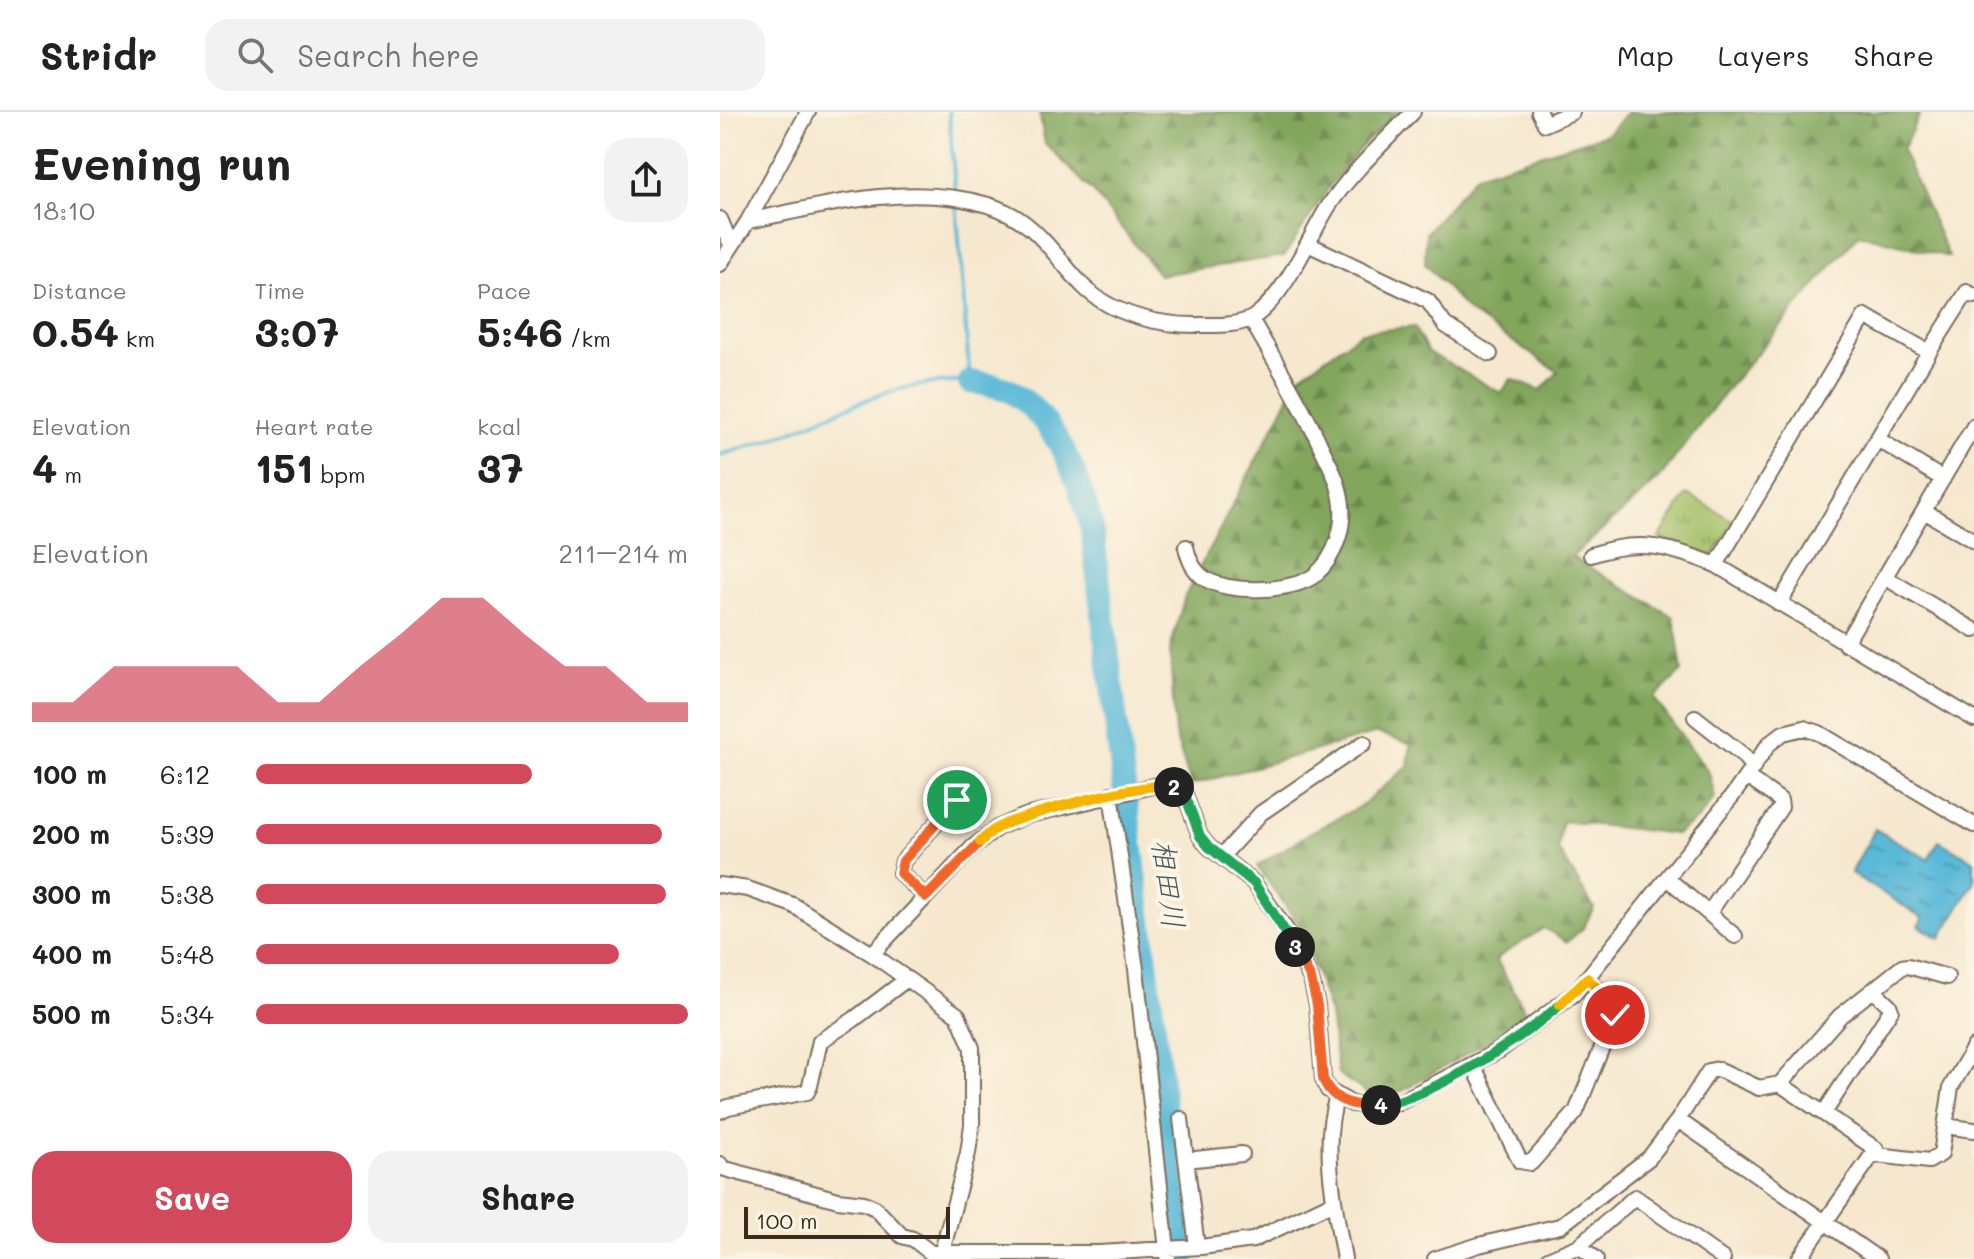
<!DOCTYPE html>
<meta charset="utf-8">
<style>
:root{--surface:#fff;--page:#f2f2f2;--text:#222;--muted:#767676;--line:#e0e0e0;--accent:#d1495b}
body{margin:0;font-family:Mali,"Klee One",sans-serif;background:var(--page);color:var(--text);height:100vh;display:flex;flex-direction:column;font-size:30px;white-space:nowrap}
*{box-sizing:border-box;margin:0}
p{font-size:26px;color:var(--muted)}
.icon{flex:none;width:44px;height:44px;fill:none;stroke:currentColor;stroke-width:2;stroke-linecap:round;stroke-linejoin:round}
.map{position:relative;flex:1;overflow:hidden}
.side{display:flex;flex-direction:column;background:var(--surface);width:720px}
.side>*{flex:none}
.scale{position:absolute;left:24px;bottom:20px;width:206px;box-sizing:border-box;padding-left:8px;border:4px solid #3b2a1e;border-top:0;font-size:22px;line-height:28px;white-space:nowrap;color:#3b2a1e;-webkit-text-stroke:6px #fcf5e5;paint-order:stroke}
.pin{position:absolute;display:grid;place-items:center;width:68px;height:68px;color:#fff;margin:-34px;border:4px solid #fff;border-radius:50%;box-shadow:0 2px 8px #0007}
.km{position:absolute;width:40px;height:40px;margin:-20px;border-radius:50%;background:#222;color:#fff;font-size:22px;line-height:40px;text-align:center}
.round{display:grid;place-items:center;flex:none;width:84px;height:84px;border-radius:24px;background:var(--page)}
.overview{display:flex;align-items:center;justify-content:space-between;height:136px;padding:0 32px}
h1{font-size:44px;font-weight:700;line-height:60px}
.metrics{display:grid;grid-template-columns:repeat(3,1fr);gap:12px;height:136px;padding:8px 32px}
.metrics div{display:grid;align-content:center}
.metrics b{font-size:40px;font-weight:700}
.metrics small{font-size:22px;font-weight:400}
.metrics p{font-size:22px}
.chart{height:224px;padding:16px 32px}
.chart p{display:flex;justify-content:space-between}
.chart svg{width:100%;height:144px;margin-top:8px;fill:var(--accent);opacity:.7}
.button{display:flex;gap:16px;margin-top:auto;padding:16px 32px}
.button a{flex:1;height:92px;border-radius:24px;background:var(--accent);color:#fff;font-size:32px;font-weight:700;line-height:92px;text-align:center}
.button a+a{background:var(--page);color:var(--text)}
ul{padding:0 32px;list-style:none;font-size:26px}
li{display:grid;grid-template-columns:128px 96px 1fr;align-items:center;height:60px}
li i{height:20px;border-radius:10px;background:var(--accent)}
header{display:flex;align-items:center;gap:48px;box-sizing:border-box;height:112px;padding:0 40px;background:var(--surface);border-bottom:2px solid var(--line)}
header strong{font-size:38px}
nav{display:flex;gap:44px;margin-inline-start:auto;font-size:28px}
.search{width:560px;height:72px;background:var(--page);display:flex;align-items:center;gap:20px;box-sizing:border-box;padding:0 28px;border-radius:24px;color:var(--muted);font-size:30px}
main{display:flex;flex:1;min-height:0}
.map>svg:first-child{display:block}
.grass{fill:url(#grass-tufts);stroke:#6e7543;stroke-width:2}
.forest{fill:url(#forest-firs);stroke:#5e683d;stroke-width:2}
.water{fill:url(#water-ripples);stroke:#4a727b;stroke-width:2}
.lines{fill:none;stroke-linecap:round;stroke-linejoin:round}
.stream{stroke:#5ab9d8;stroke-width:4}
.river{stroke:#5ab9d8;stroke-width:24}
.minor-casing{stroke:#7c6c5c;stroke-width:18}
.minor{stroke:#fff;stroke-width:14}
.split-1-casing{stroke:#fff;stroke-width:16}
.split-2-casing{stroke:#fff;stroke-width:16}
.split-3-casing{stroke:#fff;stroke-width:16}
.split-4-casing{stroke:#fff;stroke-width:16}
.split-5-casing{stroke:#fff;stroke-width:16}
.split-6-casing{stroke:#fff;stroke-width:16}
.split-1{stroke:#f0652b;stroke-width:10}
.split-2{stroke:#f5b400;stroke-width:10}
.split-3{stroke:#22a559;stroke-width:10}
.split-4{stroke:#f0652b;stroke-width:10}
.split-5{stroke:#22a559;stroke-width:10}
.split-6{stroke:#f5b400;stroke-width:10}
.labels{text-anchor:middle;stroke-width:8;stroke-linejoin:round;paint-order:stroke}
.water-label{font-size:30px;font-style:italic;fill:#465c5f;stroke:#fcf5e5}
</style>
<header>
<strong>Stridr</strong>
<div class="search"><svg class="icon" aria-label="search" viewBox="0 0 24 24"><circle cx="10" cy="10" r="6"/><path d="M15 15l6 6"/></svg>Search here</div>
<nav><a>Map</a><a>Layers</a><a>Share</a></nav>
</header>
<main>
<section class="side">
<div class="overview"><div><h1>Evening run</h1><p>18:10</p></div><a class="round"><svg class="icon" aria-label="share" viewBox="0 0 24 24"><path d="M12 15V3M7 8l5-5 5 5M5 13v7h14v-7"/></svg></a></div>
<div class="metrics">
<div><p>Distance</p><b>0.54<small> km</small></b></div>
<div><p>Time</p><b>3:07</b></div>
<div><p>Pace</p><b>5:46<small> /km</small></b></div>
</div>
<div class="metrics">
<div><p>Elevation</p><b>4<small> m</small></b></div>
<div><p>Heart rate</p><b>151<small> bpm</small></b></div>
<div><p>kcal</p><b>37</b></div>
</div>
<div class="chart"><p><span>Elevation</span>211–214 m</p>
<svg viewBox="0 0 160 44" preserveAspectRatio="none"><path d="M0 44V38L10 38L20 27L30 27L40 27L50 27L60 38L70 38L80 27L90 17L100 6L110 6L120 17L130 27L140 27L150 38L160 38V44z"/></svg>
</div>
<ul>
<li><b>100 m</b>6:12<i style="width:64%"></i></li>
<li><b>200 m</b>5:39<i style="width:94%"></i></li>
<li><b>300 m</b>5:38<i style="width:95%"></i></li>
<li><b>400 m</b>5:48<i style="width:84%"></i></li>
<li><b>500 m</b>5:34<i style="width:100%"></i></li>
</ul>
<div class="button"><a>Save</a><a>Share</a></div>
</section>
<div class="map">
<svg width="1254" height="1147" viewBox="0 0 1254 1147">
<defs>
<pattern id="grass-tufts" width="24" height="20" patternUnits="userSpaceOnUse" patternTransform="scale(2)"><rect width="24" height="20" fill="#a2c068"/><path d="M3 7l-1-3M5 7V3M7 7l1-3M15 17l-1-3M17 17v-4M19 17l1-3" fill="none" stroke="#859c55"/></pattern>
<pattern id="forest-firs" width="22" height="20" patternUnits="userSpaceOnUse" patternTransform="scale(2)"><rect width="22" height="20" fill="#81a65c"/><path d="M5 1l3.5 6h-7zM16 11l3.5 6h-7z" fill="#6b874b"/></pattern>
<pattern id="water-ripples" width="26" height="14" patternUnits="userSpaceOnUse" patternTransform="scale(2)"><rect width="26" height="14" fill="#5ab9d8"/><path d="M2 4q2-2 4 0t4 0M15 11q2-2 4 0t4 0" fill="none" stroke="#4c97af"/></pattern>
</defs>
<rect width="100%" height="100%" fill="#fcf5e5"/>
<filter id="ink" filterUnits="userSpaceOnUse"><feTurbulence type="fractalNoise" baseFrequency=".0125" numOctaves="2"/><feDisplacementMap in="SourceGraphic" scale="16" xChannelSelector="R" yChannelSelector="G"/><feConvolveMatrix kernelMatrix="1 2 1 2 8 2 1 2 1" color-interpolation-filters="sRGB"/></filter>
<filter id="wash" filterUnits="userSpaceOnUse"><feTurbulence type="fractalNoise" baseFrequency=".006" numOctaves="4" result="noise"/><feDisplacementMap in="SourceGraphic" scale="32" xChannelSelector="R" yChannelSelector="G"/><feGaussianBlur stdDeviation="1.8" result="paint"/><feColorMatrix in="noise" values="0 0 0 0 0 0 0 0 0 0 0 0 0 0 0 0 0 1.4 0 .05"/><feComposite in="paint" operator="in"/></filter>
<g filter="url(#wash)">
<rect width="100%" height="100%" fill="#f6e8cf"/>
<path class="grass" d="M967,382L1014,409L993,444L939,426Z"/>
<path class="forest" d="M319,0H679L643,33L611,72L564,144L439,163L373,80L325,31Z
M908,0H1201L1182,38L1229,145L1139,122L1016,266L937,369L852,445L954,505L962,559L934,586L989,661L995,685L978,707L956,722L842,709L838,737L874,796L863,816L847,830L824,816L776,847L809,906L682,979L647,981L618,962L610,902L581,816L537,754L591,720L641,694L688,654L691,632L657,621L471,673L455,622L450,537L465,484L580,264L642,220L694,215L708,240L781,281L791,267L821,278L838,260L749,200L705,152L706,121L756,63L887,22Z"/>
<path class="water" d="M1155,717L1208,747L1219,729L1254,749V771L1220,826L1199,814L1203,806L1131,761Z"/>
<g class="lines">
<path class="stream" d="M0,343C20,337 40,331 60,324C126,297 176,267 250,270L229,0"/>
<path class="river" d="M250,270C264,272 279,273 292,280C338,309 359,367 372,417L463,1147"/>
</g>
</g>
<g filter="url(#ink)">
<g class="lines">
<g class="minor-casing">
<path id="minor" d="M819,0L825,12L852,0
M0,107L11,133
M28,109C104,93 190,70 268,93C314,106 332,141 363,174C392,203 441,214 481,213C497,213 520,214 534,205C567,181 587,129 608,95C627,65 667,27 693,0
M588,132L708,189L725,213L770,242
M0,152L28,109L88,0
M1159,328L1223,367
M1204,399L1254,429
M466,435C469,448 473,458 484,466C507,482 572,481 595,463C616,445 626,413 621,386C618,368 609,351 601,335C581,290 555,250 531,207
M871,443C919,426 950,435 996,453L1254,607
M996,453L1145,204L1209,240L1247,180L1254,184
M1166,466L1254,518
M1059,492L1209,240
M1125,532L1254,314
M975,605L1023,643L1033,656
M391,682L416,857L448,1147
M502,744L541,701L644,631
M947,766L1015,824
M0,773L28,777L73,793L152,842L238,903L252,936V1013L248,1041L220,1147
M206,785L180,761L183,749L237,688
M989,801L1061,695L1060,688L1027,665
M152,842L252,736L277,716L305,704L446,671L464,680L480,724L489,735L534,771L569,822L591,867L597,893L603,967L608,978L632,992L655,994L680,990L780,938L855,881L1013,683L1049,632L1063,621L1084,616L1099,621L1254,713
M753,953L800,1049L811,1051L856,1000L895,903L882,881L867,866
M1060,972L1156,1037L1157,1043
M617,985C600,1032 616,1099 624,1147
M0,999L8,995L87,980L90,974L100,929L133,908L187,867
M1104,1001L1171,898L1169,893L1153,878
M461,1007L477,1135
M958,1008L1158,1147
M1225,1014L1254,1018
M466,1048L522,1042
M0,1052L2,1056L118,1088L144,1091L155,1096L182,1124L193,1127L211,1141H379L481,1135L533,1128L614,1090
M859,1134L876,1147
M715,1147L759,1133L840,1114L929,1046L958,1008L989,959L998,957L1039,976L1060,972L1120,904L1182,855L1188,854L1227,865
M828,1147L859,1134L915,1085L1003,1147
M1079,1147L1150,1046L1157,1043L1209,1049L1221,1042L1231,975L1254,935"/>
</g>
<use href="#minor" class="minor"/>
</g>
</g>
<g class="lines" filter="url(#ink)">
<g class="split-1-casing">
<path id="split-1" d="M237,688L183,749L180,761L206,785L260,730"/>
</g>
<g class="split-2-casing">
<path id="split-2" d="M260,730C266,725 272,718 279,715C301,703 436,666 454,675"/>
</g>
<g class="split-3-casing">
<path id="split-3" d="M454,675L464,680L480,724L489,735L534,771L575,835"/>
</g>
<g class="split-4-casing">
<path id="split-4" d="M575,835L591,867L597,893L603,967C613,991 637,996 661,993"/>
</g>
<g class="split-5-casing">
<path id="split-5" d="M661,993C714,984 798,929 840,893"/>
</g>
<g class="split-6-casing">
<path id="split-6" d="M840,893L867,866L882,881L895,903"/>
</g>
<use href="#split-1" class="split-1"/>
<use href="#split-2" class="split-2"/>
<use href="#split-3" class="split-3"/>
<use href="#split-4" class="split-4"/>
<use href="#split-5" class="split-5"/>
<use href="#split-6" class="split-6"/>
</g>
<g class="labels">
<g class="water-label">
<text transform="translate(448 772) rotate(83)" y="10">相田川</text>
</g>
</g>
</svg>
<div class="scale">100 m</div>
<div class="pin" style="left:237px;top:688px;background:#1e9e55"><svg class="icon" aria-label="arrive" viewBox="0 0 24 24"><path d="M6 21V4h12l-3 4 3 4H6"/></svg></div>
<div class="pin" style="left:895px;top:903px;background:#d93025"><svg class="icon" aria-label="check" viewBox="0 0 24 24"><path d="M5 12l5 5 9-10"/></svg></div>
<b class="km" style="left:454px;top:675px">2</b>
<b class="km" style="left:575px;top:835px">3</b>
<b class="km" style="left:661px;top:993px">4</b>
</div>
</main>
